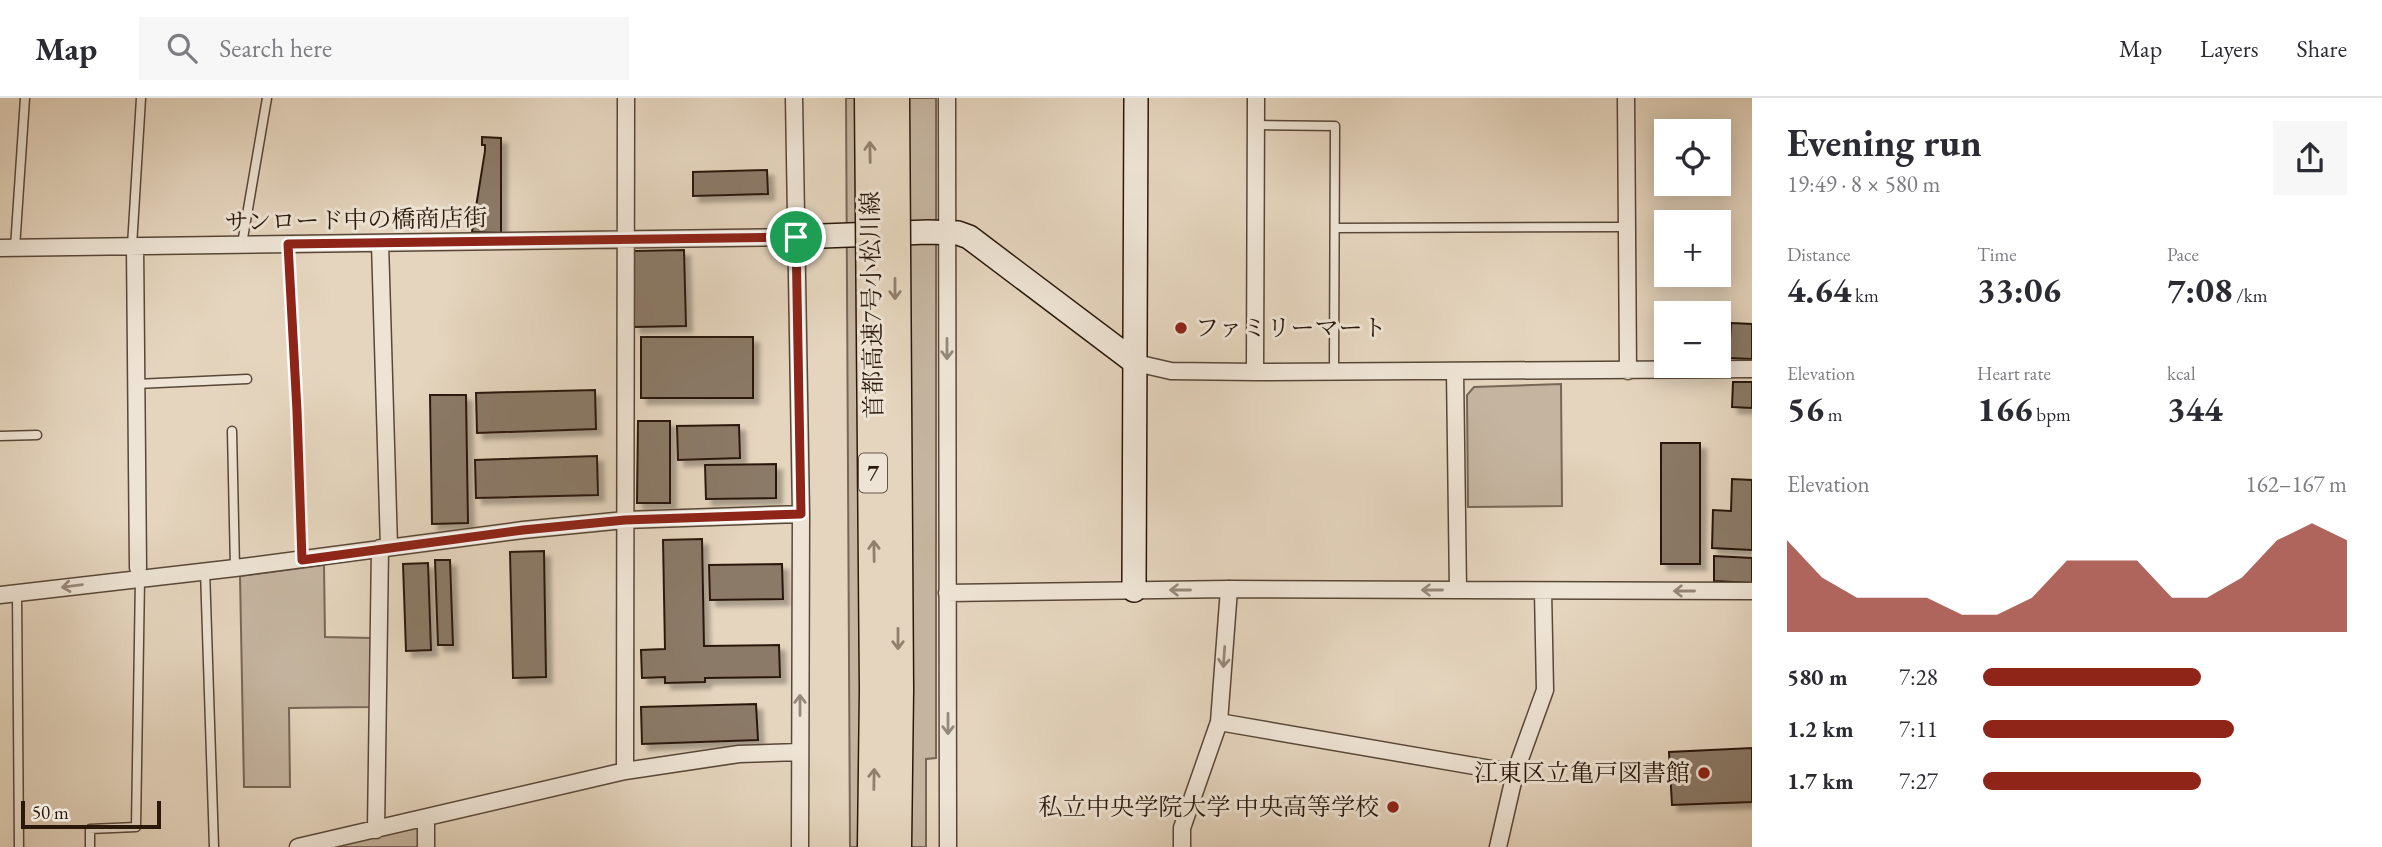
<!DOCTYPE html>
<meta charset="utf-8">
<style>
:root{--surface:#fff;--page:#f7f7f7;--text:#2b2b33;--muted:#7c7c81;--line:#e1e1e2;--accent:#8f2418}
body{margin:0;font-family:"EB Garamond","Noto Serif JP",serif;background:var(--page);color:var(--text);height:100vh;display:flex;flex-direction:column;font-size:26px;white-space:nowrap}
*{box-sizing:border-box;margin:0}
p{font-size:23px;color:var(--muted)}
.icon{flex:none;width:38px;height:38px;fill:none;stroke:currentColor;stroke-width:2;stroke-linecap:round;stroke-linejoin:round}
.map{position:relative;flex:1;overflow:hidden}
.sheet{display:flex;flex-direction:column;background:var(--surface);width:630px}
.sheet>*{flex:none}
.controls{position:absolute;left:1654px;top:21px;display:grid;gap:14px}
.controls a{display:grid;place-items:center;width:77px;height:77px;border-radius:0px;background:var(--surface);box-shadow:0 4px 18px #0003;font-size:35px}
.scale{position:absolute;left:21px;bottom:18px;width:140px;box-sizing:border-box;padding-left:7px;border:4px solid #2a180b;border-top:0;font-size:19px;line-height:24px;white-space:nowrap;color:#2a180b;-webkit-text-stroke:5px #eee4d5;paint-order:stroke}
.pin{position:absolute;display:grid;place-items:center;width:60px;height:60px;color:#fff;margin:-30px;border:4px solid #fff;border-radius:50%;box-shadow:0 2px 7px #0007}
.round{display:grid;place-items:center;flex:none;width:74px;height:74px;border-radius:0px;background:var(--page)}
.headline{display:flex;align-items:center;justify-content:space-between;height:119px;padding:0 35px}
h1{font-size:38px;font-weight:700;line-height:52px}
.stats{display:grid;grid-template-columns:repeat(3,1fr);gap:10px;height:119px;padding:7px 35px}
.stats div{display:grid;align-content:center}
.stats b{font-size:35px;font-weight:700}
.stats small{font-size:19px;font-weight:400}
.stats p{font-size:19px}
.chart{height:196px;padding:14px 35px}
.chart p{display:flex;justify-content:space-between}
.chart svg{width:100%;height:126px;margin-top:7px;fill:var(--accent);opacity:.7}
ul{padding:0 35px;list-style:none;font-size:23px}
li{display:grid;grid-template-columns:112px 84px 1fr;align-items:center;height:52px}
li i{height:18px;border-radius:9px;background:var(--accent)}
header{display:flex;align-items:center;gap:42px;box-sizing:border-box;height:98px;padding:0 35px;background:var(--surface);border-bottom:2px solid var(--line)}
header strong{font-size:33px}
nav{display:flex;gap:38px;margin-inline-start:auto;font-size:24px}
.search{width:490px;height:63px;background:var(--page);display:flex;align-items:center;gap:18px;box-sizing:border-box;padding:0 24px;border-radius:0px;color:var(--muted);font-size:26px}
main{display:flex;flex:1;min-height:0}
.map>svg:first-child{display:block}
.green{fill:#c5b5a0;stroke:#786656;stroke-width:2}
.building{fill:#8b7a68;stroke:#2a180b;stroke-width:2;filter:url(#shadow)}
.lines{fill:none;stroke-linecap:round;stroke-linejoin:round}
.lane-casing{stroke:#594738;stroke-width:11}
.street-casing{stroke:#594738;stroke-width:19}
.secondary-casing{stroke:#2a180b;stroke-width:26}
.lane{stroke:#eee4d5;stroke-width:8}
.street{stroke:#eee4d5;stroke-width:16}
.secondary{stroke:#eee4d5;stroke-width:23}
.highway-bridge-casing{stroke:#2a180b;stroke-width:33;stroke-linecap:butt}
.highway-bridge{stroke:#e5d5be;stroke-width:30}
.oneway{stroke:#91806d}
.oneway2{stroke:#96887a}
.route-casing{stroke:#fff;stroke-width:14}
.route{stroke:#8f2418;stroke-width:9}
.poi-dot{fill:#8f2418;stroke:#eee4d5;stroke-width:2.5}
.labels{text-anchor:middle;stroke-width:6;stroke-linejoin:round;paint-order:stroke}
.shield{fill:#eee4d5;stroke:#655548;stroke-width:2}
.shield-label{font-size:23px;font-weight:bold;fill:#2a180b}
.street-label{font-size:24px;fill:#2a180b;stroke:#eee4d5}
.poi-label{font-size:24px;fill:#2a180b;stroke:#eee4d5;text-anchor:end}
</style>
<header>
<strong>Map</strong>
<div class="search"><svg class="icon" aria-label="search" viewBox="0 0 24 24"><circle cx="10" cy="10" r="6"/><path d="M15 15l6 6"/></svg>Search here</div>
<nav><a>Map</a><a>Layers</a><a>Share</a></nav>
</header>
<main>
<div class="map">
<svg width="1752" height="749" viewBox="0 0 1752 749">
<defs>
<filter id="shadow"><feDropShadow dx="6" dy="6" stdDeviation="2" flood-color="#0004"/></filter>
</defs>
<rect width="100%" height="100%" fill="#e5d5be"/>
<filter id="stains"><feTurbulence type="fractalNoise" baseFrequency=".00286" numOctaves="4"/><feColorMatrix values="0 0 0 0 .2 0 0 0 0 .09 0 0 0 0 .02 0 0 0 .5 -.17"/></filter>
<radialGradient id="worn" r=".72"><stop offset=".6" stop-color="#630" stop-opacity="0"/><stop offset="1" stop-color="#630" stop-opacity=".3"/></radialGradient>
<path class="green" d="M846,0H936V660L926,661V749H850Z
M1561,286L1562,408L1468,409L1467,297L1474,289Z
M324,467L325,539L371,540L370,609L289,610L290,689H244L240,478Z
M414,728L421,732V749H322Z"/>
<path class="building" d="M482,39L501,40V135L472,134L485,53V47H482Z
M767,72L768,96L693,98V74Z
M684,152L686,228L634,229L633,153Z
M1731,225L1752,226V261L1729,260Z
M641,239H753V300H641Z
M1733,284H1752V310L1732,309Z
M595,292L596,331L477,335L476,295Z
M430,297H466L468,425L432,426Z
M638,323H670V405H637Z
M739,327L740,360L678,362L677,328Z
M1661,345H1700V466H1661Z
M597,358L598,397L476,400L475,362Z
M776,366V400L706,401L705,367Z
M1732,381L1752,382V452L1712,450L1713,412L1731,413Z
M702,441L704,548L779,547L780,579L705,580V584L665,585V579L642,580L641,552L665,551L663,442Z
M544,453L546,579L513,580L510,454Z
M1714,458L1752,460V485L1714,483Z
M435,462H450L453,547H438Z
M428,465L431,552L406,553L403,466Z
M782,466L783,501L710,502L709,467Z
M756,606L758,642L642,646L641,609Z
M1752,650V704L1672,707L1669,654Z"/>
<g class="lines">
<g class="lane-casing">
<path id="lane" d="M1256,27L1335,28L1334,274
M1335,130L1627,129
M242,146L267,0
M288,146L297,313L302,461
M132,148L141,0
M15,150L25,0
M136,286L247,281
M232,333L235,470
M0,338L37,337
M205,472L214,749
M17,495L19,749
M90,749V731L136,729L140,480"/>
</g>
<g class="street-casing">
<path id="street" d="M794,0L801,416L800,749
M947,0L948,749
M1626,0L1628,273
M380,145L389,449
M135,148L138,470
M0,150L796,139
M1136,265L1171,273L1255,274L1752,271
M1455,273L1458,492
M1255,274L1256,0
M947,495L1229,491L1752,493
M0,497L235,470L523,432L625,422L801,416
M1219,624L1515,675
M625,673L626,0
M426,721V749
M376,732L380,450
M298,749L625,673L739,656L800,654
M1182,749V730L1219,624L1229,491
M1498,749L1515,675L1545,592L1543,493"/>
</g>
<g class="secondary-casing">
<path id="secondary" d="M796,139L928,134L958,135L969,139L1136,265
M1134,492L1136,0"/>
</g>
<use href="#lane" class="lane"/>
<use href="#street" class="street"/>
<use href="#secondary" class="secondary"/>
<g class="highway-bridge-casing">
<path id="highway-bridge" d="M870,0L875,592L873,749
M894,0L898,592L896,749"/>
</g>
<use href="#highway-bridge" class="highway-bridge"/>
</g>
<defs><path id="oneway-shaft" d="M-6 0H5M1.5-3L5.5 0L1.5 3" fill="none" stroke-width="1.6" stroke-linecap="round" stroke-linejoin="round" transform="scale(1.75)"/></defs>
<g class="oneway">
<use href="#oneway-shaft" transform="translate(870 54) rotate(-91)"/>
<use href="#oneway-shaft" transform="translate(895 191) rotate(90)"/>
<use href="#oneway-shaft" transform="translate(874 453) rotate(-91)"/>
<use href="#oneway-shaft" transform="translate(898 541) rotate(90)"/>
<use href="#oneway-shaft" transform="translate(874 681) rotate(-89)"/>
</g>
<g class="oneway2">
<use href="#oneway-shaft" transform="translate(947 251) rotate(90)"/>
<use href="#oneway-shaft" transform="translate(72 488) rotate(173)"/>
<use href="#oneway-shaft" transform="translate(1180 492) rotate(180)"/>
<use href="#oneway-shaft" transform="translate(1432 492) rotate(-180)"/>
<use href="#oneway-shaft" transform="translate(1684 493) rotate(-180)"/>
<use href="#oneway-shaft" transform="translate(1224 559) rotate(94)"/>
<use href="#oneway-shaft" transform="translate(800 607) rotate(-90)"/>
<use href="#oneway-shaft" transform="translate(948 626) rotate(90)"/>
</g>
<g class="lines">
<g class="route-casing">
<path id="route" d="M796,139L801,416L625,422L523,432L302,462L297,313L288,146Z"/>
</g>
<use href="#route" class="route"/>
</g>
<g class="poi-dot">
<circle cx="1181" cy="230" r="7"/>
<circle cx="1704" cy="675" r="7"/>
<circle cx="1393" cy="709" r="7"/>
</g>
<g class="labels">
<rect class="shield" x="859" y="355.5" width="28" height="39" rx="5"/>
<g class="shield-label">
<text x="873" y="383">7</text>
</g>
<g class="street-label">
<text transform="translate(356 122) rotate(-1)" y="8">サンロード中の橋商店街</text>
<text transform="translate(872 207) rotate(-91)" y="8">首都高速7号小松川線</text>
</g>
<g class="poi-label">
<text x="1195" y="238" text-anchor="start">ファミリーマート</text>
<text x="1690" y="683">江東区立亀戸図書館</text>
<text x="1379" y="717">私立中央学院大学 中央高等学校</text>
</g>
</g>
<rect width="100%" height="100%" filter="url(#stains)"/>
<rect width="100%" height="100%" fill="url(#worn)"/>
</svg>
<div class="controls">
<a><svg class="icon" aria-label="locate" viewBox="0 0 24 24"><circle cx="12" cy="12" r="6"/><path d="M12 2v4M12 18v4M2 12h4M18 12h4"/></svg></a>
<a>+</a>
<a>−</a>
</div>
<div class="scale">50 m</div>
<div class="pin" style="left:796px;top:139px;background:#1e9e55"><svg class="icon" aria-label="arrive" viewBox="0 0 24 24"><path d="M6 21V4h12l-3 4 3 4H6"/></svg></div>
</div>
<section class="sheet">
<div class="headline"><div><h1>Evening run</h1><p>19:49 · 8 × 580 m</p></div><a class="round"><svg class="icon" aria-label="share" viewBox="0 0 24 24"><path d="M12 15V3M7 8l5-5 5 5M5 13v7h14v-7"/></svg></a></div>
<div class="stats">
<div><p>Distance</p><b>4.64<small> km</small></b></div>
<div><p>Time</p><b>33:06</b></div>
<div><p>Pace</p><b>7:08<small> /km</small></b></div>
</div>
<div class="stats">
<div><p>Elevation</p><b>56<small> m</small></b></div>
<div><p>Heart rate</p><b>166<small> bpm</small></b></div>
<div><p>kcal</p><b>344</b></div>
</div>
<div class="chart"><p><span>Elevation</span>162–167 m</p>
<svg viewBox="0 0 160 44" preserveAspectRatio="none"><path d="M0 44V12L10 25L20 32L30 32L40 32L50 38L60 38L70 32L80 19L90 19L100 19L110 32L120 32L130 25L140 12L150 6L160 12V44z"/></svg>
</div>
<ul>
<li><b>580 m</b>7:28<i style="width:60%"></i></li>
<li><b>1.2 km</b>7:11<i style="width:69%"></i></li>
<li><b>1.7 km</b>7:27<i style="width:60%"></i></li>
</ul>
</section>
</main>
